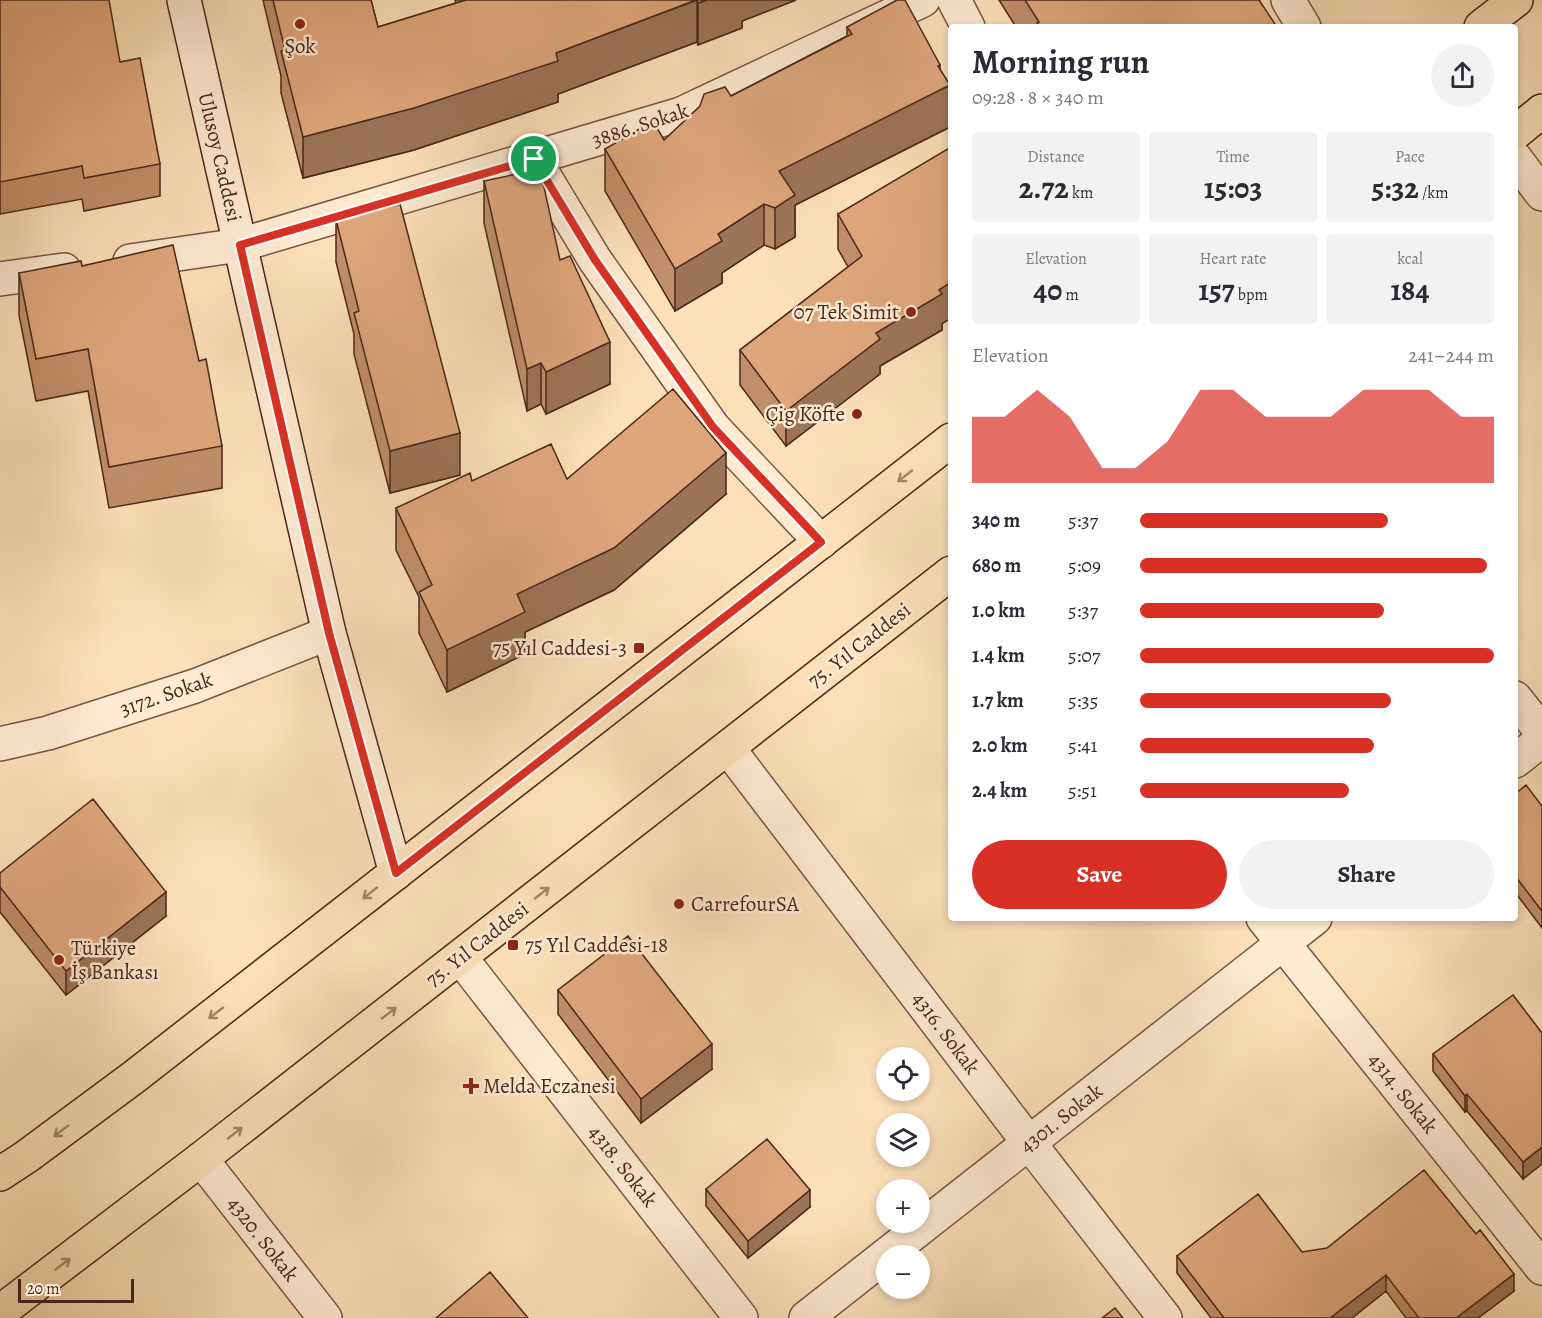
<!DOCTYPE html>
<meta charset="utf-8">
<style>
:root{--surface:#fff;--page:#f2f2f3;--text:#2b2b33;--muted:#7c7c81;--accent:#d93025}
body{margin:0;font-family:Alegreya,serif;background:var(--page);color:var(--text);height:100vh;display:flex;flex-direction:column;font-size:22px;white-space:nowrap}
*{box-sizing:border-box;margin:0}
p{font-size:20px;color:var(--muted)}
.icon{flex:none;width:33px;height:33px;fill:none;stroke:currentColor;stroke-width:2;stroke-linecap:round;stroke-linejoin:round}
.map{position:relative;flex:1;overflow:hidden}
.sheet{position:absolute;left:948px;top:24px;width:570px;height:897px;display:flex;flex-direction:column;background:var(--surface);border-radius:6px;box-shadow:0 3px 9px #0003}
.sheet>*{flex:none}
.tools{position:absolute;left:876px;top:1047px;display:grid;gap:12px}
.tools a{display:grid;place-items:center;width:54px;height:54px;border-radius:50%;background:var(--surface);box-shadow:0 3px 9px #0003;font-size:30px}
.scale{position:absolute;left:18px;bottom:15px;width:116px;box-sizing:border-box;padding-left:6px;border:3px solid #4b271a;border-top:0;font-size:16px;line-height:21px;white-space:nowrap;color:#4b271a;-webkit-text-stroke:4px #feebd2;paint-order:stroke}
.pin{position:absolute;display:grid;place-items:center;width:51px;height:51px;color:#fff;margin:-26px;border:3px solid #fff;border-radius:50%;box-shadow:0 2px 6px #0007}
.round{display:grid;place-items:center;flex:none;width:63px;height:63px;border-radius:32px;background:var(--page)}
.overview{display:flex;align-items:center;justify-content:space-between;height:102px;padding:0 24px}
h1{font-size:33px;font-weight:700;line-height:45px}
.metrics{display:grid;grid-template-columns:repeat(3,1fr);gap:9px;height:102px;padding:6px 24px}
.metrics div{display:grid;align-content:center;border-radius:6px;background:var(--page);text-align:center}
.metrics b{font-size:30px;font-weight:700}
.metrics small{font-size:16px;font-weight:400}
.metrics p{font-size:16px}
.chart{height:168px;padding:12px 24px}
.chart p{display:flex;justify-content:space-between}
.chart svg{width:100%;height:108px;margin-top:6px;fill:var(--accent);opacity:.7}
.cta{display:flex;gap:12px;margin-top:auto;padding:12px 24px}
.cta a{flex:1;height:69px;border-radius:36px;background:var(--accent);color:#fff;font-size:24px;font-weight:700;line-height:69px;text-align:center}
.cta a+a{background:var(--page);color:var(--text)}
ul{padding:0 24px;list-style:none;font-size:20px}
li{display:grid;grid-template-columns:96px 72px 1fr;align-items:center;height:45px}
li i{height:15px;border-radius:8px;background:var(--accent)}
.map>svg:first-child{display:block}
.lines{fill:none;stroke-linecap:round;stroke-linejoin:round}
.street-casing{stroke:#785542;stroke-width:36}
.secondary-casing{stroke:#4b271a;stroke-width:36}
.primary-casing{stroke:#4b271a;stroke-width:36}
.street{stroke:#feebd2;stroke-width:33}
.secondary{stroke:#feebd2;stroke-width:33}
.primary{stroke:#fde0b9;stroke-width:33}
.wall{fill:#c08f6b;stroke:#4b271a;stroke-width:1.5}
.shaded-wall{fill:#9c7457;stroke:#4b271a;stroke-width:1.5}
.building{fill:#dfa67c;stroke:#4b271a;stroke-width:1.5}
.oneway{stroke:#a4846a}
.route-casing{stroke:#fff;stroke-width:12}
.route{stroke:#d93025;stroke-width:8}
.poi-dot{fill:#8f2418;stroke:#feebd2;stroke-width:2}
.labels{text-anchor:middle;stroke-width:5;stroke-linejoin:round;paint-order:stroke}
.poi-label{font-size:21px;fill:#4b271a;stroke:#feebd2;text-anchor:start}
.street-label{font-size:21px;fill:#4b271a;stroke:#feebd2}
</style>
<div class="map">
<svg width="1542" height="1318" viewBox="0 0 1542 1318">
<rect width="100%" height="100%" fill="#fde0b9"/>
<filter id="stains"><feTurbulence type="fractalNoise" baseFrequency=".00333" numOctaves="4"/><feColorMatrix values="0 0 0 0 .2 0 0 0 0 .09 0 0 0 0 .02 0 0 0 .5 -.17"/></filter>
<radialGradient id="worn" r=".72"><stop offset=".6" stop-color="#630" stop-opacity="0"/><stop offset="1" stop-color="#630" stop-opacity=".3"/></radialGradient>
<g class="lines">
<g class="street-casing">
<path id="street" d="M954,0L968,27
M1288,0L1304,27
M1515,158L1542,194
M534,159L595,260L713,427L821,542
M130,261L240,245L681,114L923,0
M0,279L64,270
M1515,698L1542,732
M0,744L48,733L195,686L329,633
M728,748L1029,1143L1165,1318
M1515,761L1542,740
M1263,918L1542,1268
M460,957L741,1318
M201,1159L325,1318
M806,1318L1315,918"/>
</g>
<g class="secondary-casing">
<path id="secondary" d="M184,0L329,633L396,873"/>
</g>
<g class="primary-casing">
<path id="primary" d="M1481,27L1516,0
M1515,133L1542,111
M0,1174L26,1157L134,1077L951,440
M0,1312L201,1159L951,573"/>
</g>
<use href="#street" class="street"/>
<use href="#secondary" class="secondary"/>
<use href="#primary" class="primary"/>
</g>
<path class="wall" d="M0,0L120,62L160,164V196L84,211L82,199L0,214Z
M263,0H371L378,27L456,3L455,0H796L742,21V28L698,45L697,42L558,94V102L414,150L303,178L281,93V76Z
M999,0H1259L1275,27H1016Z
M847,27L940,70L950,127L795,205V237L775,249L764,245L722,273V283L675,311L605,191V149L664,140L731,96L847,36Z
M484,181L560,260L610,384L546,414L541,404L527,411L484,223Z
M838,214L942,324V330L880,366V374L786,446L740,385V350L848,267L838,249Z
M336,220L460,475L390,493L354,354V334L336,262Z
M19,273L199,361L222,446V488L109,508L88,391L36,401L19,315Z
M567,479L726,494L614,590L525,632V654L447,692L419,633V597L396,550V508L472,481Z
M1515,794L1542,806V928L1515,892Z
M0,873L166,916L66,995L0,912Z
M558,990L712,1069L641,1123L558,1014Z
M1542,1033L1523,1179L1467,1111L1465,1112L1433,1071V1054Z
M706,1189L810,1207L748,1258L706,1206Z
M1302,1252L1514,1291L1478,1318H1406L1386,1291L1352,1318H1211L1177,1273V1256Z"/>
<path class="shaded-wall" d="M697,0V42L558,94V102L414,150L303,178V137L556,53Z
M707,0H796L742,21V28L698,45V3Z
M940,65V90L950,85V127L795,205V237L775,249V208L779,171Z
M764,204V245L722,273V283L675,311V269L718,234Z
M951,282V318L942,324V330L880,366V374L786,446V411L876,333Z
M610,342V384L546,414V372Z
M541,363V404L527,411V369Z
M460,433V475L390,493V451Z
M726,453V494L614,590L525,632V654L447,692V650L517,594Z
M166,892V916L66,995V971Z
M712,1044V1069L641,1123V1099Z
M1467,1094V1111L1465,1112V1096Z
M1542,1147V1164L1523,1179V1162Z
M810,1190V1207L748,1258V1241Z
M1514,1274V1291L1478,1318H1456Z
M1386,1275V1291L1352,1318H1330Z"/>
<path class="building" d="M0,0H109L120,62L140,58L160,164L84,178L82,166L0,182Z
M273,0H371L378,27L466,0H696L556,53L558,61L414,108L303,137L281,51L285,50Z
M697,0H707L698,3Z
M897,0H905L940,65L938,66L950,85L779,171L795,195L775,208L764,204L718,234L722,241L675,269L605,149L653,121L664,140L700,106L704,94L725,87L731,96L852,34L847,27Z
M1025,0H1259L1275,24L1271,27H1040L1037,23L1039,22Z
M951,147V282L939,290L942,294L876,333L880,339L786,411L740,350L862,256L838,214Z
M540,169L560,260L570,256L610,342L546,372L541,363L527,369L484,181Z
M400,204L460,433L390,451L354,313L359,311L336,220Z
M173,245L199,361L206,359L222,446L109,467L88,349L36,359L19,273L81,261L82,266Z
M673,389L726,453L614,548L517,594L525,612L447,650L419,592L432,585L396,508L470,473L472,481L551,444L567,479Z
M1526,785L1542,806V911L1515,876V794Z
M93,799L166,892L66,971L0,887V873Z
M628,936L712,1044L641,1099L558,990Z
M1513,995L1542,1033V1147L1523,1162L1467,1094L1465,1096L1433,1054Z
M767,1139L810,1190L748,1241L706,1189Z
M1424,1170L1476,1234L1480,1230L1514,1274L1456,1318H1419L1386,1275L1330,1318H1224L1177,1256L1258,1194L1302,1252L1327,1248Z
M490,1272L528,1318H436Z
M1115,1308L1123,1318H1102Z"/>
<defs><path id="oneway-shaft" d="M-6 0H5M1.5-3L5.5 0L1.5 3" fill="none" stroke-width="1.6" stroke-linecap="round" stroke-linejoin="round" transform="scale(1.5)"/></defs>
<g class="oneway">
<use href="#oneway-shaft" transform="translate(905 476) rotate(142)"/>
<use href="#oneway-shaft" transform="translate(370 893) rotate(142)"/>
<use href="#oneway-shaft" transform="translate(542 893) rotate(-38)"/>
<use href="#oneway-shaft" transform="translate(216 1013) rotate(142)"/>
<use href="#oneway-shaft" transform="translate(389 1013) rotate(-38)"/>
<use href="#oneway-shaft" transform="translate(61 1131) rotate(143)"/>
<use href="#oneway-shaft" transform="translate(235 1133) rotate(-38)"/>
<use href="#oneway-shaft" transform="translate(63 1264) rotate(-37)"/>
</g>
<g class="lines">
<g class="route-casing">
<path id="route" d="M534,159L595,260L713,427L821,542L396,873L329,633L240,245Z"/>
</g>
<use href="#route" class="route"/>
</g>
<g class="poi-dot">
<circle cx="300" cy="24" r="6"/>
<circle cx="911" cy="312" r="6"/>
<circle cx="857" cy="414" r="6"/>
<rect x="633" y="642" width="12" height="12" rx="3"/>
<circle cx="679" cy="904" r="6"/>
<rect x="507" y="939" width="12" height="12" rx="3"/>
<circle cx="59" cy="960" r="6"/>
<path d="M468 1077h6v6h6v6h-6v6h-6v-6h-6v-6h6z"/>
</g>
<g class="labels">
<g class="poi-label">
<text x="300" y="53" text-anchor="middle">Şok</text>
<text x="899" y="319" text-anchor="end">07 Tek Simit</text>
<text x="845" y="421" text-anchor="end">Çig Köfte</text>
<text x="627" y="655" text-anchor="end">75 Yıl Caddesi-3</text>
<text x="691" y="911">CarrefourSA</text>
<text x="525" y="952">75 Yıl Caddesi-18</text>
<text x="71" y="955">Türkiye<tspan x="71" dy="24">İş Bankası</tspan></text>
<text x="483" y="1093">Melda Eczanesi</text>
</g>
<g class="street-label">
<text transform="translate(640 125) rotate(-18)" y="7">3886. Sokak</text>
<text transform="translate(220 157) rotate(77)" y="7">Ulusoy Caddesi</text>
<text transform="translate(859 645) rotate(-38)" y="7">75. Yıl Caddesi</text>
<text transform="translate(166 694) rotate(-19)" y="7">3172. Sokak</text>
<text transform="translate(477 944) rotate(-38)" y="7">75. Yıl Caddesi</text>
<text transform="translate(946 1033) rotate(53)" y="7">4316. Sokak</text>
<text transform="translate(1403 1093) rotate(51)" y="7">4314. Sokak</text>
<text transform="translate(1061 1118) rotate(-38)" y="7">4301. Sokak</text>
<text transform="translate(623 1166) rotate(52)" y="7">4318. Sokak</text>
<text transform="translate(263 1239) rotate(52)" y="7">4320. Sokak</text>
</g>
</g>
<rect width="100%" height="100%" filter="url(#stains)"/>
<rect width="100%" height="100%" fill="url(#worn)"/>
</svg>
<div class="tools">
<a><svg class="icon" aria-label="locate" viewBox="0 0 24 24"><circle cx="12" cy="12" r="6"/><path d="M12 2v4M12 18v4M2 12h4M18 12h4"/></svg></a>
<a><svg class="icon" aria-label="layers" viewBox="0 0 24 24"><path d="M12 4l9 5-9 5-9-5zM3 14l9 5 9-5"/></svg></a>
<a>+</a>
<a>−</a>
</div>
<div class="scale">20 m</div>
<div class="pin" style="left:534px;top:159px;background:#1e9e55"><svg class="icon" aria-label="arrive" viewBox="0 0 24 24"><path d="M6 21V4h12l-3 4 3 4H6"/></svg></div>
<section class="sheet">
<div class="overview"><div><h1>Morning run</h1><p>09:28 · 8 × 340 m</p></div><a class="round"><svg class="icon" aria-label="share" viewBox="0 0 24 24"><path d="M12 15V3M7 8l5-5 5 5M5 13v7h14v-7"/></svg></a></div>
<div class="metrics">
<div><p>Distance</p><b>2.72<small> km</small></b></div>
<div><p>Time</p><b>15:03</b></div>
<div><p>Pace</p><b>5:32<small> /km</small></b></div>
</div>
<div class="metrics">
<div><p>Elevation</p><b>40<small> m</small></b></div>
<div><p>Heart rate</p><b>157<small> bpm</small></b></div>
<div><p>kcal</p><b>184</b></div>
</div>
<div class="chart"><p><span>Elevation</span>241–244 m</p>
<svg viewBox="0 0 160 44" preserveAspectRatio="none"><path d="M0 44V17L10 17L20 6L30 17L40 38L50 38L60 27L70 6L80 6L90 17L100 17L110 17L120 6L130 6L140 6L150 17L160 17V44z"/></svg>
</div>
<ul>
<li><b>340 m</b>5:37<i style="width:70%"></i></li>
<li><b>680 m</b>5:09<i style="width:98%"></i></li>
<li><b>1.0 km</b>5:37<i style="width:69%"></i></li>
<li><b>1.4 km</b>5:07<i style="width:100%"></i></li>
<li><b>1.7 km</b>5:35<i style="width:71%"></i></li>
<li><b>2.0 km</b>5:41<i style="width:66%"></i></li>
<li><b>2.4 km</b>5:51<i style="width:59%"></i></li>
</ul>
<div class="cta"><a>Save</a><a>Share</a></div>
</section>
</div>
